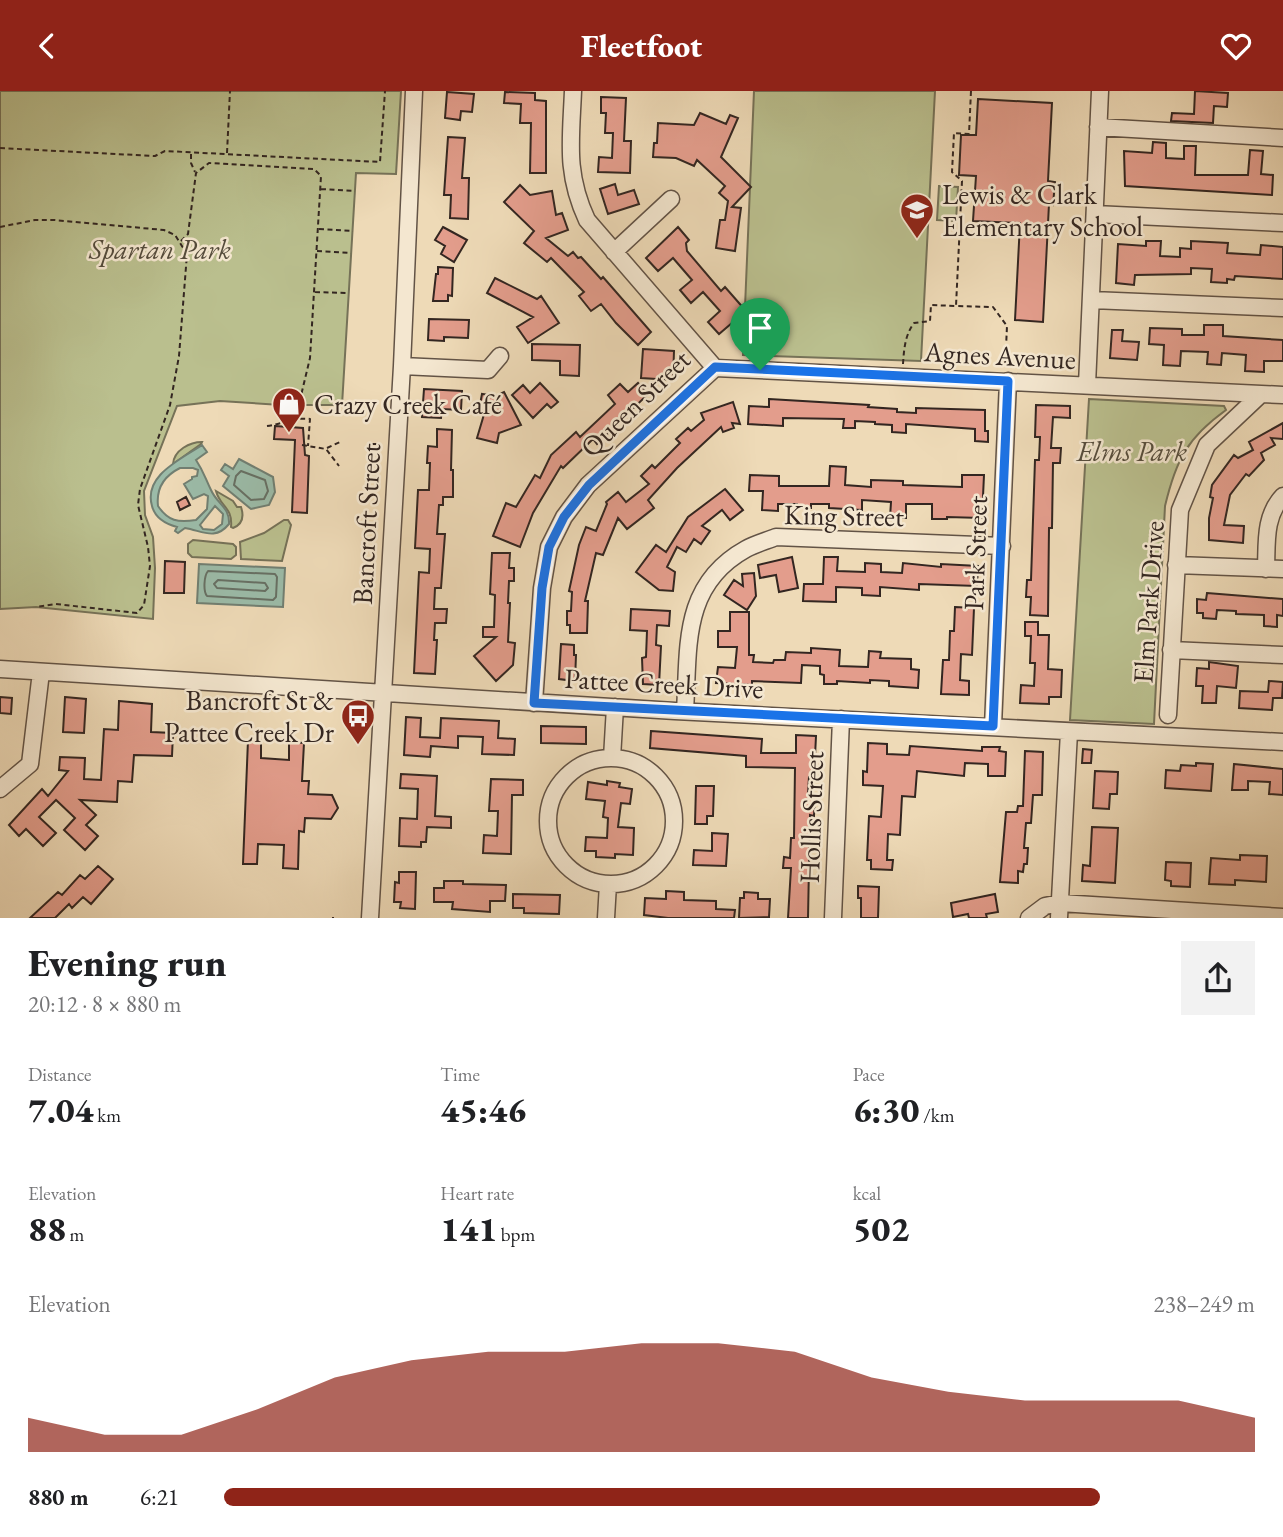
<!DOCTYPE html>
<meta charset="utf-8">
<style>
:root{--surface:#fff;--page:#f2f2f2;--text:#202124;--muted:#757577;--accent:#8f2418}
body{margin:0;font-family:"EB Garamond",serif;background:var(--page);color:var(--text);height:100vh;display:flex;flex-direction:column;font-size:26px;white-space:nowrap}
*{box-sizing:border-box;margin:0}
p{font-size:23px;color:var(--muted)}
.icon{flex:none;width:38px;height:38px;fill:none;stroke:currentColor;stroke-width:2;stroke-linecap:round;stroke-linejoin:round}
.map{position:relative;height:827px;overflow:hidden}
.sheet{display:flex;flex-direction:column;background:var(--surface);flex:1}
.sheet>*{flex:none}
.pin{position:absolute;display:grid;place-items:center;width:60px;height:60px;color:#fff;margin:-72px -30px;border-radius:50% 50% 50% 0;rotate:-45deg;box-shadow:0 0 7px #0007}
.pin .icon{rotate:45deg}
.round{display:grid;place-items:center;flex:none;width:74px;height:74px;border-radius:0px;background:var(--page)}
.overview{display:flex;align-items:center;justify-content:space-between;height:119px;padding:0 28px}
h1{font-size:38px;font-weight:800;line-height:52px}
.metrics{display:grid;grid-template-columns:repeat(3,1fr);gap:10px;height:119px;padding:7px 28px}
.metrics div{display:grid;align-content:center}
.metrics b{font-size:35px;font-weight:800}
.metrics small{font-size:19px;font-weight:400}
.metrics p{font-size:19px}
.chart{height:196px;padding:14px 28px}
.chart p{display:flex;justify-content:space-between}
.chart svg{width:100%;height:126px;margin-top:7px;fill:var(--accent);opacity:.7}
ul{padding:0 28px;list-style:none;font-size:23px}
li{display:grid;grid-template-columns:112px 84px 1fr;align-items:center;height:52px}
li i{height:18px;border-radius:9px;background:var(--accent)}
header{display:flex;justify-content:space-between;align-items:center;height:91px;padding:0 28px;background:var(--accent);color:#fff;font-size:32px;font-weight:800}
.map>svg:first-child{display:block}
.green{fill:#babf8e;stroke:#767258;stroke-width:2}
.water{fill:#9bbba8;stroke:#717f72;stroke-width:2;fill-rule:evenodd}
.lines{fill:none;stroke-linecap:round;stroke-linejoin:round}
.shore{stroke:#677064;stroke-width:2}
.building{fill:#e39d8c;stroke:#332621;stroke-width:2}
.minor-casing{stroke:#625346;stroke-width:19}
.path{stroke:#332621;stroke-width:2;stroke-dasharray:5 3.5;stroke-linecap:butt}
.minor{stroke:#f4e7d0;stroke-width:16}
.route-casing{stroke:#fff;stroke-width:14}
.route{stroke:#1a73e8;stroke-width:9}
.labels{text-anchor:middle;stroke-width:5;stroke-linejoin:round;paint-order:stroke}
.poi-label{font-size:28px;fill:#332621;stroke:#f4e7d0;text-anchor:start}
.park-label{font-size:28px;font-style:italic;fill:#554c3c;stroke:#f4e7d0}
.street-label{font-size:28px;fill:#332621;stroke:#f4e7d0}
</style>
<header><svg class="icon" aria-label="back" viewBox="0 0 24 24"><path d="M15 5l-7 7 7 7"/></svg>Fleetfoot<svg class="icon" aria-label="heart" viewBox="0 0 24 24"><path d="M12 20l-8-8c-3-5 5-10 8-4 3-6 11-1 8 4z"/></svg></header>
<div class="map">
<svg width="1283" height="827" viewBox="0 0 1283 827">
<rect width="100%" height="100%" fill="#eedab7"/>
<filter id="stains"><feTurbulence type="fractalNoise" baseFrequency=".00286" numOctaves="4"/><feColorMatrix values="0 0 0 0 .2 0 0 0 0 .09 0 0 0 0 .02 0 0 0 .5 -.17"/></filter>
<radialGradient id="worn" r=".72"><stop offset=".6" stop-color="#630" stop-opacity="0"/><stop offset="1" stop-color="#630" stop-opacity=".3"/></radialGradient>
<path class="green" d="M0,0H401L396,83L356,82L342,314H281L220,310L177,315L144,400L145,424L153,446L155,477L153,528L36,516L0,518Z
M754,0H935L921,270L743,264Z
M939,95L958,96L956,130L937,129Z
M1089,308L1224,315L1226,319C1187,347 1176,369 1165,415L1154,633L1070,629Z
M202,351L201,353L173,373C174,359 190,351 202,351Z
M216,400L233,410L237,416H241C244,425 243,433 233,437L231,436C233,416 220,416 216,400Z
M284,429H288L291,434L282,470L241,468L240,451L264,442Z
M193,449L233,453L236,456V464L231,468L192,466L188,462V453Z"/>
<path class="water" d="M202,354L207,361L196,369C204,381 205,387 211,399C217,413 230,416 229,433C215,450 203,440 185,437L178,442L175,440L177,436C166,433 155,427 152,415C143,384 182,368 202,354ZM180,377H193L198,379L197,385L192,386V388L184,393L193,408L204,403L208,405L207,418L196,429C178,432 168,430 158,415C156,397 164,385 180,377ZM215,415L223,423L222,433L214,439L203,438L200,434Z
M239,368L273,386L275,401L269,414L251,418L223,395L229,385L221,379L225,373L233,378Z
M199,473L285,477L283,516L197,512Z"/>
<g class="lines">
<path class="shore" d="M241,380L265,389L268,400L264,408L251,409L234,394L236,385Z
M208,480L275,483L277,486L276,506L273,509L207,505C203,500 204,485 208,480Z
M218,489L265,492L268,497L265,500L217,497L214,493Z"/>
</g>
<path class="building" d="M1195,0L1228,2L1227,16L1214,15L1213,32L1171,30L1172,22L1194,23Z
M447,1L474,3L472,21L461,20L460,29L445,27Z
M505,1L535,2V9L546,10V82H530L531,32H520L521,13L504,12Z
M601,6L626,7L624,50H631L630,82L598,81L599,66L612,67L613,42H605L606,22H601Z
M978,8L1052,12L1048,90L1055,91L1053,114L1049,113L1043,231L1015,229L1020,132L973,130L976,85L959,84L961,44H976Z
M700,22L726,33L730,24L738,27L721,66L751,96L732,116L741,117L735,160L716,157L720,129H725L728,110L719,102L725,95L697,69L694,75L676,67L653,66L654,52H657L658,32L694,34Z
M448,46L465,47L462,87H469L468,128L450,127L451,104H444Z
M1153,51L1166,52V67L1184,68V55H1196L1195,84H1248L1250,59L1263,60L1261,83L1273,84L1272,104L1125,95L1124,60L1152,62Z
M615,93L618,104L634,99L639,113L608,123L600,98Z
M520,94L530,104L552,100L556,124L562,122L568,139L546,147L568,165L573,161L578,167L581,166L601,188L603,186L651,241L638,254L616,232L601,213L591,220L579,205L584,201L551,167L547,171L524,152L534,140L504,111Z
M443,136L467,149L454,171L441,163L445,155L435,149Z
M678,136L689,149L686,152L687,160L721,200L725,196L746,220L719,243L708,231L720,220L703,201L691,212L680,199L692,189L673,167L658,180L646,167Z
M1146,150H1161L1160,165L1180,166V157L1191,158V150L1228,152L1227,162L1260,164L1261,154L1283,156V188L1235,185L1234,189L1227,188V192L1211,191L1212,178L1191,177V183L1135,184L1134,194L1116,192L1118,153L1146,155Z
M438,176L453,177L452,205L448,204V210H433L436,183H438Z
M495,187L537,208L541,205L559,232L528,252L517,236L533,226L487,202Z
M429,228L469,229L468,247L444,246V250L428,249Z
M1204,234H1223V245L1283,249V270H1264V281L1245,280L1246,264L1222,262L1221,274L1207,273L1208,261L1181,260L1180,275L1163,274L1164,254L1149,253L1150,237L1182,238V244H1204Z
M1112,239H1123L1122,250L1139,251L1137,269L1110,267Z
M532,253L580,254L579,285L560,284V270L532,269Z
M643,258L674,260L673,289L641,287Z
M540,292L558,311L551,317L547,313L533,327L512,304L523,294L530,302Z
M638,292L648,303L597,353L593,348L563,377L561,375L533,422L520,456L493,445L506,412L516,416L535,384L540,387L551,364L576,341L580,346L615,313L608,304L620,293L628,301Z
M424,298L462,300L461,319L442,318L441,327L422,326Z
M504,301L521,334L499,342L497,352L477,347L485,320L479,319L482,303L496,305Z
M769,308L869,314L868,316L897,318V321L916,322V317L985,319V340H988V351L975,350V338L906,333V342L892,341V334L875,333V331L855,330V337H843L844,328L783,327V335L748,333L749,315L769,316Z
M733,311L740,333L732,332L734,337L723,341L721,336L677,377L648,409L654,417L627,438L618,427L603,464L596,462L585,510H588L587,542H570V534H567V520H571L572,501L569,500L579,454L586,436L596,440L607,413L606,411L618,401L626,411L649,393L641,385L652,374L655,377L680,352L676,348L688,337L691,340L704,329L701,322Z
M1036,314L1070,315V327L1053,326L1051,357H1061L1060,372H1053L1052,437H1049L1048,525L1030,524L1031,506H1026L1027,489H1031L1035,369H1039L1040,346H1035Z
M1283,332V348L1271,347L1275,354L1261,362L1264,369L1249,385L1246,383L1230,404L1224,434L1244,435L1243,452L1209,449V427L1213,407L1210,406L1212,394L1234,364L1238,367L1253,359L1249,351Z
M275,335L303,337L305,364L309,365L307,422L292,421L295,349L274,348Z
M437,338L452,339L451,379H453V406H443V414H439L437,443H445L441,497H435L434,518H447L446,532H435L434,549H437L435,583L414,582L419,481L429,482L430,458L415,457L418,399H429L430,372H427L428,355L437,356Z
M830,375L846,376L845,394L871,396V389L903,390V394L962,396V384H984L982,427L947,426V428H932V413H906V427H890L891,411L862,409V419L829,417V413H811V417H797V413H778V420L762,419L763,400H749L750,384L779,385V395H829Z
M725,398L743,419L730,429L722,419L702,435L710,440L701,453L694,448L686,461L677,456L667,476L675,481L673,500L659,499L636,481L656,454L666,461L688,426Z
M186,406L190,414L180,419L177,411Z
M492,462H510L509,477H514V490H509L508,512H510L508,551L515,552L513,574L496,590L474,565L496,546H483V536H494L495,504L490,503Z
M792,466L798,497L779,501L776,484L760,487L758,474Z
M824,466H838L837,480L865,481V472L881,473V481L902,482L903,472L941,476V473L978,475L977,495L919,493V499L880,496V505L862,504V497L836,496V511L803,510L804,493H823Z
M165,470L185,471L184,502H164Z
M754,482L756,505L747,519L724,504L734,489L743,495L742,483Z
M1207,502L1283,508V525L1277,524V536L1264,535V524L1236,523V520L1217,519L1216,528L1203,527V522H1197V508L1206,509Z
M955,516L974,517L972,564L961,563L960,589L969,590V604L941,603L943,569H949L950,540H954Z
M631,518L670,520L669,535L657,534L656,554L661,555L659,594L643,593L642,567L646,566L647,540L630,539Z
M730,521H749V564H754L753,571L773,572L774,569H785L786,561L811,562V557L840,559L839,575L868,576L869,560L881,561L880,567L911,568V578L919,579L918,597L889,595V590L870,589V592L837,590V593H824V584L820,583V575L802,574L801,592L752,590V594L716,592L718,576L735,577L737,556H718V540H730Z
M1025,531H1038V544H1049L1048,578L1062,579L1061,606H1049V613L1020,612L1021,594L1034,595L1035,572H1030L1031,545H1025Z
M561,553L574,554V564H576L575,590L559,588Z
M1209,571L1238,575L1236,597L1217,595L1216,612H1202L1203,595H1196L1197,577L1209,578Z
M1269,590L1283,591L1282,607H1273L1272,619L1239,617L1240,600L1268,601Z
M0,606L12,607L11,623L0,622Z
M65,606L86,608L84,642L63,641Z
M119,610L152,613L151,641L173,642L172,665L134,664L132,691L118,690L117,711L80,709L96,724L86,734L98,745L85,759L64,739L75,727L56,709L39,726L56,742L43,755L26,738L19,745L9,734L42,698L48,705L68,680L59,679L60,666L85,667L84,688L101,689L104,638L118,639Z
M406,626L421,627L420,646L440,647L441,627L499,630L498,647L515,648L514,664L482,663L483,646L458,645V657L431,655L430,666L404,664Z
M541,635L586,636V653L541,652Z
M651,640L762,648L761,662H796V644L816,645L814,686H809L808,704L815,705L814,725L810,724L808,827H788L791,777H783L784,766L790,767L791,747H794L795,677L746,676V665L650,657Z
M248,649H261V667L289,669V651L304,652L302,690H309L308,703L332,704L338,717L331,728L305,727L304,741L299,740L298,778L283,777L284,754L258,753L257,773H243Z
M868,652L887,653V663L909,664L910,655L982,660V656H1000L999,660L1006,661L1005,685H988V673L965,672L964,685L917,680L915,706L902,705L900,744L888,743L887,769H893L892,779L871,778V769H867L869,725L881,726L883,695L863,694V680L867,681Z
M1083,658L1092,659L1091,672H1082Z
M1025,660L1043,661L1042,704H1033L1031,732H1026L1024,757H1028L1027,773H1024L1023,781L1018,780V792L1000,791L1006,721H1017L1018,715H1023Z
M1196,672L1213,673L1211,700L1165,697L1166,679L1180,680L1181,674L1196,675Z
M1234,673L1283,678V704L1269,703L1270,691L1248,690V699H1232Z
M1095,680L1118,681L1117,703H1110L1109,718L1093,717Z
M401,683L437,685L435,725L451,726V737L427,736L426,751H421V756L399,755L400,727L417,728L418,698L400,697Z
M491,688L523,689V704H512L511,763L483,762L484,744L497,745L498,720H489Z
M607,690L620,692L619,696L632,698L630,713L621,712L618,736L634,737L633,764L615,763V767L596,766V760H585L586,746L607,747L608,727L603,726L605,710L586,708L588,691L607,694Z
M696,695H714L713,725H707V733H695Z
M1092,736L1118,737L1115,792L1082,790L1083,774L1090,775Z
M712,742L728,743L726,775L693,774L694,759L712,760Z
M1240,764L1267,765L1266,791L1235,789V794L1209,793L1211,767L1240,769Z
M1166,771L1191,772L1190,796L1171,795V790L1165,789Z
M98,775L113,788L91,813L83,806L72,817L69,813L55,827H30L58,801L62,804L80,784L85,788Z
M399,781H416L415,818L400,817L401,811H394L395,791L399,792Z
M444,790H463V793L506,794L505,810H490V821L452,818L453,811H434V797H444Z
M858,795L879,796L878,827H861V807H858Z
M666,800L684,801V809L716,810V818L735,819L734,827H668L644,824L645,807L666,808Z
M744,801L758,802V808H770L769,826L739,827L740,807H744Z
M513,803L560,804L559,823L524,822V817H513Z
M995,803L998,821L986,823L987,827H969L968,823L953,826L951,812Z"/>
<g class="lines">
<g class="minor-casing">
<path id="minor" d="M573,0C571,49 565,82 587,129L715,277
M1098,36L1283,47
M1095,123L1283,132
M614,161L671,108
M1092,209L1283,217
M402,275L488,279L500,265
M715,277L1283,304
M1087,294L1100,0
M1176,474L1283,478
M1266,478C1267,452 1264,425 1283,405
M1171,559L1283,564
M0,578L675,620L1283,651
M534,612L542,497L549,456L564,426L588,394L715,277
M685,620C689,556 681,494 746,458C755,453 766,450 776,446L1002,455
M1168,624L1180,419L1207,354L1260,304
M993,635L1008,290
M612,667L615,616
M548 730a63 63 0 1 1 126 0a63 63 0 1 1-126 0Z
M0,698L30,673L41,581
M370,827L402,275L414,0
M606,827L608,793
M833,827L841,628
M1029,827L1045,815L1060,812L1283,826
M1059,827L1069,641"/>
</g>
<path class="path" d="M971,0L969,43L954,42L952,81L962,90L956,215L993,216L1007,235L1005,278
M0,57L155,65L165,60L380,71L385,0
M227,62L230,0
M191,63V72L195,81
M321,98L355,100
M0,136L35,129H54L164,139L175,144L187,163L179,265L170,314L140,398L138,414L148,456L150,475L144,514L137,522L56,513L36,516
M319,138L353,140
M181,150L188,143L196,82L209,72L314,78L321,85L310,267L298,317V326
M317,160L351,162
M315,201L349,202
M903,273C904,258 905,244 914,232L930,230L931,214L956,215
M267,335C282,333 295,326 310,328L308,355
M372,353H380
M302,354L326,358L339,375
M327,357L340,351
M333,826V827"/>
<use href="#minor" class="minor"/>
</g>
<g class="lines">
<g class="route-casing">
<path id="route" d="M715,276L1008,290L993,635L534,612L542,497L549,456L564,426L589,394Z"/>
</g>
<use href="#route" class="route"/>
</g>
<defs>
<g id="school-pin" transform="scale(1.75)"><path d="M0 17L-7.5 6A9.5 9.5 0 1 1 7.5 6Z" fill="#8f2418" stroke="#f4e7d0"/><path d="M0-5L7-2L0 1L-7-2ZM-4 1L0 2.5L4 1V4Q0 6-4 4Z" fill="#fff"/></g>
<g id="shop-pin" transform="scale(1.75)"><path d="M0 17L-7.5 6A9.5 9.5 0 1 1 7.5 6Z" fill="#8f2418" stroke="#f4e7d0"/><path d="M-5-2.5h2.3a2.7 3.5 0 0 1 5.4 0H5L5.5 6h-11ZM-1.5-2.5h3a1.5 2.3 0 0 0-3 0Z" fill="#fff"/></g>
<g id="bus-pin" transform="scale(1.75)"><path d="M0 17L-7.5 6A9.5 9.5 0 1 1 7.5 6Z" fill="#8f2418" stroke="#f4e7d0"/><path d="M-5-6H5V4H4V6H2V4H-2V6H-4V4H-5ZM-3.5-4V0h7V-4ZM-3.5 1.2v1.5H-2V1.2ZM2 1.2v1.5H3.5V1.2Z" fill="#fff"/></g>
</defs>
<g fill-rule="evenodd">
<use href="#school-pin" x="917" y="119"/>
<use href="#shop-pin" x="289" y="313"/>
<use href="#bus-pin" x="358" y="625"/>
</g>
<g class="labels">
<g class="poi-label">
<text x="942" y="113">Lewis &amp; Clark<tspan x="942" dy="32">Elementary School</tspan></text>
<text x="314" y="323">Crazy Creek Café</text>
<text x="334" y="619" text-anchor="end">Bancroft St &amp;<tspan x="334" dy="32">Pattee Creek Dr</tspan></text>
</g>
<g class="park-label">
<text x="160" y="168">Spartan Park</text>
<text x="1132" y="370">Elms Park</text>
</g>
<g class="street-label">
<text transform="translate(1000 264) rotate(3)" y="10">Agnes Avenue</text>
<text transform="translate(635 312) rotate(-44)" y="10">Queen Street</text>
<text transform="translate(844 424) rotate(1)" y="10">King Street</text>
<text transform="translate(366 433) rotate(-87)" y="10">Bancroft Street</text>
<text transform="translate(975 462) rotate(-88)" y="10">Park Street</text>
<text transform="translate(1148 511) rotate(-86)" y="10">Elm Park Drive</text>
<text transform="translate(664 592) rotate(3)" y="10">Pattee Creek Drive</text>
<text transform="translate(811 726) rotate(-88)" y="10">Hollis Street</text>
</g>
</g>
<rect width="100%" height="100%" filter="url(#stains)"/>
<rect width="100%" height="100%" fill="url(#worn)"/>
</svg>
<div class="pin" style="left:760px;top:279px;background:#1e9e55"><svg class="icon" aria-label="arrive" viewBox="0 0 24 24"><path d="M6 21V4h12l-3 4 3 4H6"/></svg></div>
</div>
<section class="sheet">
<div class="overview"><div><h1>Evening run</h1><p>20:12 · 8 × 880 m</p></div><a class="round"><svg class="icon" aria-label="share" viewBox="0 0 24 24"><path d="M12 15V3M7 8l5-5 5 5M5 13v7h14v-7"/></svg></a></div>
<div class="metrics">
<div><p>Distance</p><b>7.04<small> km</small></b></div>
<div><p>Time</p><b>45:46</b></div>
<div><p>Pace</p><b>6:30<small> /km</small></b></div>
</div>
<div class="metrics">
<div><p>Elevation</p><b>88<small> m</small></b></div>
<div><p>Heart rate</p><b>141<small> bpm</small></b></div>
<div><p>kcal</p><b>502</b></div>
</div>
<div class="chart"><p><span>Elevation</span>238–249 m</p>
<svg viewBox="0 0 160 44" preserveAspectRatio="none"><path d="M0 44V32L10 38L20 38L30 29L40 18L50 12L60 9L70 9L80 6L90 6L100 9L110 18L120 23L130 26L140 26L150 26L160 32V44z"/></svg>
</div>
<ul>
<li><b>880 m</b>6:21<i style="width:85%"></i></li>
</ul>
</section>
